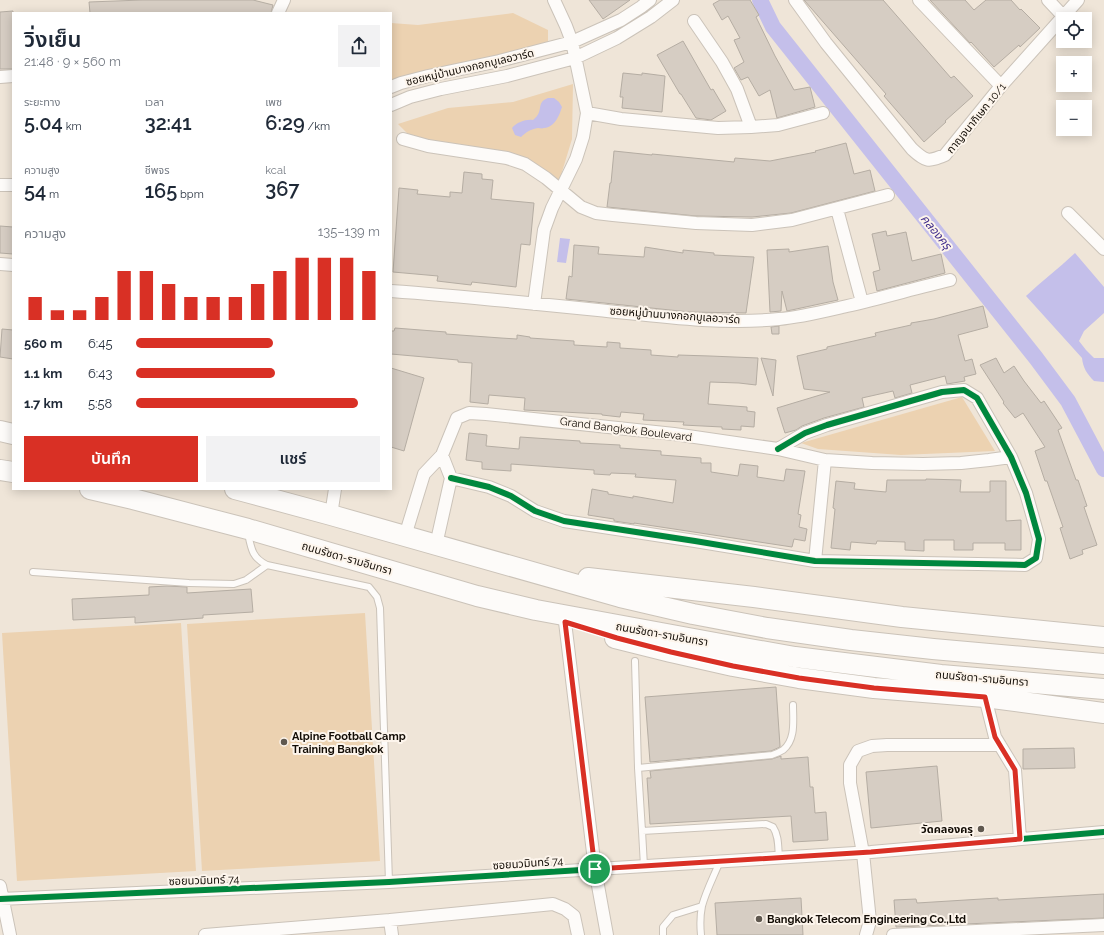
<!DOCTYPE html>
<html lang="th">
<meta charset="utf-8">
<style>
:root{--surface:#fff;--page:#f2f2f3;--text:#1f2937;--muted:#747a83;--accent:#d93025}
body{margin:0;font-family:Raleway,"Noto Sans Thai",sans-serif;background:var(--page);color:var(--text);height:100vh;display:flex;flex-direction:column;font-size:15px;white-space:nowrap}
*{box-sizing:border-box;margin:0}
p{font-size:13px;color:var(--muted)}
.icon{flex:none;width:22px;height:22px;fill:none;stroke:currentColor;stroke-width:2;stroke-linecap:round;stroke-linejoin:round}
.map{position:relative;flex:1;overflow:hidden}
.drawer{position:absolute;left:12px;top:12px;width:380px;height:478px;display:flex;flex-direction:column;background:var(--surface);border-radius:0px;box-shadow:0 2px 10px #0003}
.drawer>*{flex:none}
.buttons{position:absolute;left:1056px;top:12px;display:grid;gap:8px}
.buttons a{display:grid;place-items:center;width:36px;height:36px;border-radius:0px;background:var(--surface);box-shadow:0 2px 10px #0003;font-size:20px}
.pin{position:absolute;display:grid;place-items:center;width:34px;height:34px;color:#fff;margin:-17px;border:2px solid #fff;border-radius:50%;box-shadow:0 1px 4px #0007}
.round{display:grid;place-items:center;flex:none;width:42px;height:42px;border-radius:0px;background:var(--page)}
.headline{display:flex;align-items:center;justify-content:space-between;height:68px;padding:0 12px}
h1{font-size:22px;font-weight:600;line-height:30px}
.metrics{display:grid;grid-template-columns:repeat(3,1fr);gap:6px;height:68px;padding:4px 12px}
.metrics div{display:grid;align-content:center}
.metrics b{font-size:20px;font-weight:600}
.metrics small{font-size:11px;font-weight:400}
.metrics p{font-size:11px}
.chart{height:112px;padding:8px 12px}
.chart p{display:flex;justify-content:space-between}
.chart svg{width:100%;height:72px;margin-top:4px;stroke:var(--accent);stroke-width:6}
.action{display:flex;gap:8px;margin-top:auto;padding:8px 12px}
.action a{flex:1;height:46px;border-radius:0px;background:var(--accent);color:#fff;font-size:16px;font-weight:600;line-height:46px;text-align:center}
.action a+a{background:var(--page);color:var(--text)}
ul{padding:0 12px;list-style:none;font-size:13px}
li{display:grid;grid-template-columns:64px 48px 1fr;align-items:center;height:30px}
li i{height:10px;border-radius:5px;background:var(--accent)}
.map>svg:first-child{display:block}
.green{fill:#ecd2b1}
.water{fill:#c4bfea}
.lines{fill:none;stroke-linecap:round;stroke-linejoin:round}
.canal{stroke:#c4bfea;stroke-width:16}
.building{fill:#d6cdc3;stroke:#b5ada3}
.lane-casing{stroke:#cbc3b9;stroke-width:8}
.street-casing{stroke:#cbc3b9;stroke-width:14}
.primary-casing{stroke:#cbc3b9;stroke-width:22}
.lane{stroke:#fdfbf9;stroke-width:6}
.street{stroke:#fdfbf9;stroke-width:12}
.primary{stroke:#fdfbf9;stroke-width:20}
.cycleway-casing{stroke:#fdf5ec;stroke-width:8}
.cycleway{stroke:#00873e;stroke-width:6}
.route-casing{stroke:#fff;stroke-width:8}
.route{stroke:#d93025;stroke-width:5}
.poi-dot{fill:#5f584f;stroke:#fdf5ec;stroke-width:1.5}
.labels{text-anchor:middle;stroke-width:4;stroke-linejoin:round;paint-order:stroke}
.street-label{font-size:11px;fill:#120c05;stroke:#fdf5ec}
.poi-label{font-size:11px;font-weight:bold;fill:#120c05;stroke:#fdf5ec;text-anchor:start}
.water-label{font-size:12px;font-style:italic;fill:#402d8c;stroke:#fdf5ec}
</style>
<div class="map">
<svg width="1104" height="935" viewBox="0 0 1104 935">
<rect width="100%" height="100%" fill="#efe5d8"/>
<path class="green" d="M513,13L548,30V45L391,83V23L418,25Z
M573,84L572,139L558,185L524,160L426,142L407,133L398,124L448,108L513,102Z
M962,397L995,451L901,455L818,449L801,443Z
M365,613L380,861L202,871L187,624Z
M181,623L196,871L17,881L2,633Z"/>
<path class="water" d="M548,98H554L559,102L562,107C559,116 555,127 544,128C542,129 540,128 538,128C531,129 526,132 521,137L515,135L512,128C517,122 526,119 533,120C545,111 535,103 548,98Z
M560,238L570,239L566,263L557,262Z
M1075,253L1104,287V313L1084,331L1079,341L1086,350L1094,358H1104V382L1094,381C1087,374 1083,368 1082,358L1026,296C1042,281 1059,268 1075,253Z"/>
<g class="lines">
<path class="canal" d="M760,0L773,27L1036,358L1068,401L1104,469"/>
</g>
<path class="building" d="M142,0H253L273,5L271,13H90L89,2Z
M589,0H630L603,19Z
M720,0H750L759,15L756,17L775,56L794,90L810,87L815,107L777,118L770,90L759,96L748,77L741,80L734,68L744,62L734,40L740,38L728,16L722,20L713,4Z
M804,0H883L951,78L954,76L973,96L945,121L946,122L924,142L884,96L886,94Z
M930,0H965L974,10L986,0H1011L1020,10L1021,9L1040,28L1020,47L1019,45L994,67L971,42L970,43Z
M13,11V69H0V12Z
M683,41L711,90L713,89L726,111L711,120L696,118L681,94H680L657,55Z
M623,73L642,75V73L665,76L662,112L622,108L623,97H620Z
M846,143L854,174L870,170L875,191L791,213L752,217L696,216L607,207L610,183H611L614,151L652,155V154L734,162L735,158L770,161L816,152L815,151Z
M464,172L482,174V179L493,180L491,199L534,203L530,245L521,244L516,287L472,282L471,285L437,281L438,276L393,272L399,188L418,190L417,194L450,197V192L462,193Z
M0,226L13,227V254L0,253Z
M886,231L887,236L906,232L912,261L941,254L945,273L877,291L873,272L880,270L872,234Z
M574,245L599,247L598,254L644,257L645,247L683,253V250L714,253V255L754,257L746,313L689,312L566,299L569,276L572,277Z
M828,246L833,282L838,300L787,311L782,291L781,311L770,312L767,250L789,249V252Z
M983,306L988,327L958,335L965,361L972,359L976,374L964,377L965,381L947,384L945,376L910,385L912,393L895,398L893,391L862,398L864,407L824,418L802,426L796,430L785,433L777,408L830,392L804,389L797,356L827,349V347L876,336L875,333L911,325V323L934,319Z
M779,326V334H772L771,327Z
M395,328L446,332V334L501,338L517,339V335L530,337V338L574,341V345L607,347V342L620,343V348L651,350V355L678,357V355L710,356L758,358L756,385L739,383L710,382L708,404L747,407V411L755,412L754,427L741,426V430L722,429V427L683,425L684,422L643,420L644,414L621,412L620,417L602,415V414L524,410L525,398L489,395L488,404L470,402L472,363L458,362V360L391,354V331H394Z
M2,329L13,330V359L0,357Z
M761,358L776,360L773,396Z
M996,358L1004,373L1014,366L1024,381L1041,403L1044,401L1062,428L1058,430L1076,480H1078L1087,506L1084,507L1097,545L1082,550L1083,554L1070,559L1060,528L1063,527L1047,481H1045L1035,451L1045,447L1023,413L1015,418L1003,403L1004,402L980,365Z
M391,368L424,378L404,451L391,447Z
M469,433L487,435L486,446L519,449L520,437L580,441V443L620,445V448L661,451V455L701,458V463H711V472L738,476L740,464L758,466L757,477L784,481L786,469L805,471L798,514L801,515L799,527L807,529L805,541L794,539L792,547L674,529L634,523V524L614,521V519L588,515L592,489L608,492V494L633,498V496L673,503L676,480L635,477L636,474L611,473L610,475L594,474V470L511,464V471L482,469V462L466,460Z
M926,479L961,480L960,492H990V481H1006V521L1021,520V550H1005V543H973V550H954V540H924V551L905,550V542L877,541L876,544L851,542L850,550L831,548L835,509L833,508L836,481L855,483L854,489L886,492L887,480H926Z
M167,586L187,587V593L251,589L253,612L203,615V618L135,623V617L73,620L72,599L149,595V587Z
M776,687L780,746V747L771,751L650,762L645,697Z
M1074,748L1075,768L1023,769V749Z
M781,756V759L808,757L810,787H813L815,813L826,812L828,840L793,842L791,816L650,824L647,778H651L650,771L772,759Z
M937,766L942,821L871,828L866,772Z
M1104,894V918L896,927L894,900L916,899L917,903L998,898V900Z
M801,898L803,935H717L715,903Z"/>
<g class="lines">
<g class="lane-casing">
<path id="lane" d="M248,533C251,548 252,558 267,565L369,587L377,597L380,608L389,882
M33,572L189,583L234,584L246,580L267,565
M635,661L638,768L772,755C775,754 780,752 783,750C796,740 793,720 793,705
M638,768L642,831L766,824L773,827C779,836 778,847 779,858
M642,831L644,866
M663,935V927L673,915L702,906
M701,935C700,925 700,916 702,906C706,891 714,876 720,861"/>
</g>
<g class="street-casing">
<path id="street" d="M795,0L826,43L912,149C926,162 928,162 945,155L1001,86L1078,0
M919,0L1001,86
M1048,0L1063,16
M278,13L284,0
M694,21L722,62L737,89L751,127
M0,77L13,76
M391,87L401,83L428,76L499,61L572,42L621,20L641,7L650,0
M391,105L410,97L441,89L507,76L575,58L617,38L651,17L673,0
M587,113L621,119L718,128L751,127L778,125L823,113
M403,139L428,146L507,158L525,164L546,178L581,207L596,213L613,215L696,223L752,225L792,220L888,195
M0,185H13
M837,209L862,302
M1068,213L1104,249
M0,264L13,265
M391,291C460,296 529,303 598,310C657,316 720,325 779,319C802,317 825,311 847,306C882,298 916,288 950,280
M534,304L544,230L552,208L576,159L583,137L587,113L572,42L566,26L554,0
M451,478L489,487L511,496L535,511L564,521L695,541L815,561L1025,565L1036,558L1039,539L1026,493L1011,457L977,398L964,390L942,392L827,425L805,433L778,449
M331,515L335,489
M405,536L424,474L442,455L457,418L469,413L486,414L674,434L778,449L825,460L872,463L923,464L961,463L989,460L1011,457
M436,545L451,478L442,455
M815,561L825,460
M565,622L595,869L607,935
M985,697L995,737L1015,770L1020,839
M0,886L10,935
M0,899L389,882L871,852L1104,832
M390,920L392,935
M205,935L390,920L553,904L565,909L574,916L578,935
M866,935L870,921L863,853L850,783V765L858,751L872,746L887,745H1000
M893,935L1104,925"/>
</g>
<g class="primary-casing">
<path id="primary" d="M0,431L13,434
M0,470L13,472
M90,489L133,499L248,529L477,596L536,610L721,644L795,657L941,675L1104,689
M235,489L331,515L620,597L693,614L767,628L851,640L933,649L1104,664
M588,578L754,597L902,617L1104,637
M615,638L671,652L733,666L799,678L874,688L985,697L1104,713"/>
</g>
<use href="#lane" class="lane"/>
<use href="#street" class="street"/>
<use href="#primary" class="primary"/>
<g class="cycleway-casing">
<path id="cycleway" d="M451,478L489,487L511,496L535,511L564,521L695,541L815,561L1025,565L1036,558L1039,539L1026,493L1011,457L977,398L964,390L942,392L827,425L805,433L778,449
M0,899L389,882L871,852L1104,832"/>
</g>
<use href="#cycleway" class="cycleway"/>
</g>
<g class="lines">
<g class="route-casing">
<path id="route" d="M565,622L617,638L671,652L733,666L799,678L874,688L985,697L995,737L1015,770L1020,839L871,852L595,869Z"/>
</g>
<use href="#route" class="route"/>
</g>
<g class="poi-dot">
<circle cx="284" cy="742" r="4"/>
<circle cx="981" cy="829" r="4"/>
<circle cx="759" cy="919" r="4"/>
</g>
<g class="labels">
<g class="street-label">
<text transform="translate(470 67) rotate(-13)" y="4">ซอยหมู่บ้านบางกอกบูเลอวาร์ด</text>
<text transform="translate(976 118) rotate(-51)" y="4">กาญจนาภิเษก 10/1</text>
<text transform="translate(675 315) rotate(4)" y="4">ซอยหมู่บ้านบางกอกบูเลอวาร์ด</text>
<text transform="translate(626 429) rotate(7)" y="4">Grand Bangkok Boulevard</text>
<text transform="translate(347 558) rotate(16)" y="4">ถนนรัชดา-รามอินทรา</text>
<text transform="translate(662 634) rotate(10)" y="4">ถนนรัชดา-รามอินทรา</text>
<text transform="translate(982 678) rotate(5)" y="4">ถนนรัชดา-รามอินทรา</text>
<text transform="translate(528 863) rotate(-4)" y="4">ซอยนวมินทร์ 74</text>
<text transform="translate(204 880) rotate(-2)" y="4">ซอยนวมินทร์ 74</text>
</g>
<g class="poi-label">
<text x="292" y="740">Alpine Football Camp<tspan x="292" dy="13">Training Bangkok</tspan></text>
<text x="973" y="833" text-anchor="end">วัดคลองครุ</text>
<text x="767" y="923">Bangkok Telecom Engineering Co.,Ltd</text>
</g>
<g class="water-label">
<text transform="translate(936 232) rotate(51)" y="4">คลองครุ</text>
</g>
</g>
</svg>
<div class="buttons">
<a><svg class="icon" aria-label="locate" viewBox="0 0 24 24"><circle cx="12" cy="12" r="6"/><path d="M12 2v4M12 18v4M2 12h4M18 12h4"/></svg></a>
<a>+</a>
<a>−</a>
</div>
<div class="pin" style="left:595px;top:869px;background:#1e9e55"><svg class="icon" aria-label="arrive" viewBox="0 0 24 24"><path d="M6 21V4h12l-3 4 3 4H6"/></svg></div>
<section class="drawer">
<div class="headline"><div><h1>วิ่งเย็น</h1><p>21:48 · 9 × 560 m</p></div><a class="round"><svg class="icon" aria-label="share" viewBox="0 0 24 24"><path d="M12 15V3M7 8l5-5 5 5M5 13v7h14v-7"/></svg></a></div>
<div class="metrics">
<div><p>ระยะทาง</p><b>5.04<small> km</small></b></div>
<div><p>เวลา</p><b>32:41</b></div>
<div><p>เพซ</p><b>6:29<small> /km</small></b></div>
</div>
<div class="metrics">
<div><p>ความสูง</p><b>54<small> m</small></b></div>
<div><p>ชีพจร</p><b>165<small> bpm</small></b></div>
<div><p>kcal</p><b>367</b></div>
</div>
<div class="chart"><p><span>ความสูง</span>135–139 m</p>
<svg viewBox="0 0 160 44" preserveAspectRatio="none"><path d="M5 44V30M15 44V38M25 44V38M35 44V30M45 44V14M55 44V14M65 44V22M75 44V30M85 44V30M95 44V30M105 44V22M115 44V14M125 44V6M135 44V6M145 44V6M155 44V14"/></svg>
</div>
<ul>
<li><b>560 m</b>6:45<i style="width:56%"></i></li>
<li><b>1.1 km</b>6:43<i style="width:57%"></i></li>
<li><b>1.7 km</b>5:58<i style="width:91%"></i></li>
</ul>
<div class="action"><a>บันทึก</a><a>แชร์</a></div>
</section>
</div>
